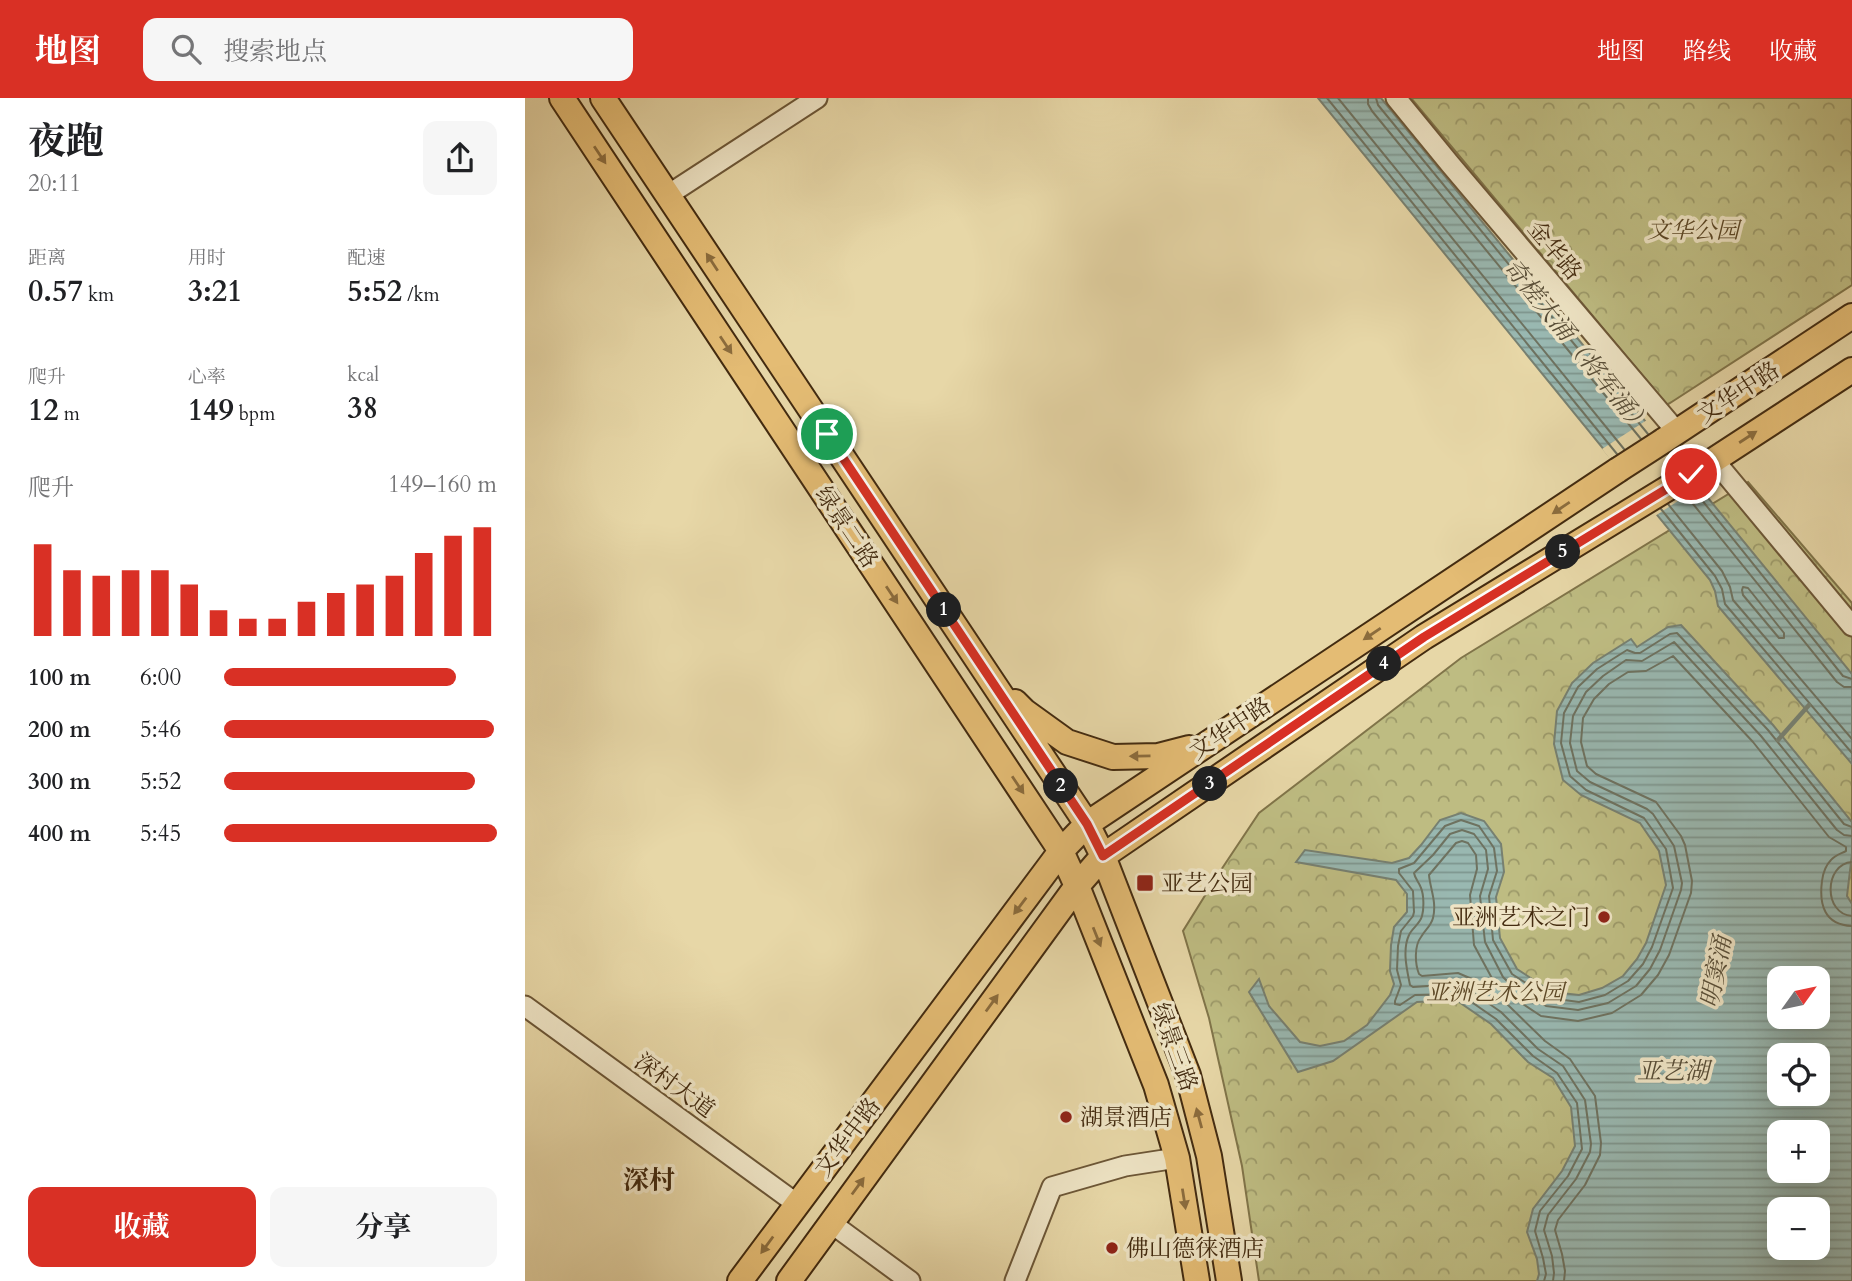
<!DOCTYPE html>
<html lang="zh">
<meta charset="utf-8">
<style>
:root{--surface:#fff;--page:#f6f6f6;--text:#202124;--muted:#757577;--accent:#d93025}
body{margin:0;font-family:Cardo,"Noto Serif SC",serif;background:var(--page);color:var(--text);height:100vh;display:flex;flex-direction:column;font-size:26px;white-space:nowrap}
*{box-sizing:border-box;margin:0}
p{font-size:23px;color:var(--muted)}
.icon{flex:none;width:38px;height:38px;fill:none;stroke:currentColor;stroke-width:2;stroke-linecap:round;stroke-linejoin:round}
.map{position:relative;flex:1;overflow:hidden}
.side{display:flex;flex-direction:column;background:var(--surface);width:525px}
.side>*{flex:none}
.needle{width:46px;rotate:57deg}
.controls{position:absolute;left:1242px;top:868px;display:grid;gap:14px}
.controls a{display:grid;place-items:center;width:63px;height:63px;border-radius:14px;background:var(--surface);box-shadow:0 7px 28px #0002;font-size:35px}
.pin{position:absolute;display:grid;place-items:center;width:60px;height:60px;color:#fff;margin:-30px;border:4px solid #fff;border-radius:50%;box-shadow:0 2px 7px #0007}
.km{position:absolute;width:35px;height:35px;margin:-18px;border-radius:50%;background:#222;color:#fff;font-size:19px;line-height:35px;text-align:center}
.round{display:grid;place-items:center;flex:none;width:74px;height:74px;border-radius:14px;background:var(--page)}
.summary{display:flex;align-items:center;justify-content:space-between;height:119px;padding:0 28px}
h1{font-size:38px;font-weight:700;line-height:52px}
.stats{display:grid;grid-template-columns:repeat(3,1fr);gap:10px;height:119px;padding:7px 28px}
.stats div{display:grid;align-content:center}
.stats b{font-size:30px;font-weight:700}
.stats small{font-size:19px;font-weight:400}
.stats p{font-size:19px}
.chart{height:196px;padding:14px 28px}
.chart p{display:flex;justify-content:space-between}
.chart svg{width:100%;height:126px;margin-top:7px;stroke:var(--accent);stroke-width:6}
.action{display:flex;gap:14px;margin-top:auto;padding:14px 28px}
.action a{flex:1;height:80px;border-radius:14px;background:var(--accent);color:#fff;font-size:28px;font-weight:700;line-height:80px;text-align:center}
.action a+a{background:var(--page);color:var(--text)}
ul{padding:0 28px;list-style:none;font-size:23px}
li{display:grid;grid-template-columns:112px 84px 1fr;align-items:center;height:52px}
li i{height:18px;border-radius:9px;background:var(--accent)}
header{display:flex;align-items:center;gap:42px;box-sizing:border-box;height:98px;padding:0 35px;background:var(--accent);color:#fff}
header strong{font-size:33px}
nav{display:flex;gap:38px;margin-inline-start:auto;font-size:24px}
.search{width:490px;height:63px;background:var(--page);display:flex;align-items:center;gap:18px;box-sizing:border-box;padding:0 24px;border-radius:14px;color:var(--muted);font-size:26px}
main{display:flex;flex:1;min-height:0}
.map>svg:first-child{display:block}
.park{fill:url(#park-crowns);stroke:#807449;stroke-width:2;fill-rule:evenodd}
.water{fill:url(#water-rules);stroke:#778071;stroke-width:2;fill-rule:evenodd}
.pier{fill:#e7d7a7}
.lines{fill:none;stroke-linecap:round;stroke-linejoin:round}
.shore{stroke:#6e7260;stroke-width:2}
.stream{stroke:#778071;stroke-width:4.5}
.minor-casing{stroke:#6c5636;stroke-width:23}
.major-casing{stroke:#432b10;stroke-width:28}
.minor{stroke:#efe5c6;stroke-width:19}
.major{stroke:#e4bc74;stroke-width:24}
.major-bridge-casing{stroke:#432b10;stroke-width:28;stroke-linecap:butt}
.major-bridge{stroke:#e4bc74;stroke-width:24}
.oneway{fill:#8b6c3d}
.route-casing{stroke:#fff;stroke-width:14}
.route{stroke:#d93025;stroke-width:9}
.poi-dot{fill:#8f2418;stroke:#efe5c6;stroke-width:2.5}
.labels{text-anchor:middle;stroke-width:7;stroke-linejoin:round;paint-order:stroke}
.park-label{font-size:23px;font-style:italic;fill:#5c4827;stroke:#efe5c6}
.street-label{font-size:23px;fill:#432b10;stroke:#efe5c6}
.poi-label{font-size:23px;fill:#432b10;stroke:#efe5c6;text-anchor:start}
.water-label{font-size:24px;font-style:italic;fill:#584e38;stroke:#efe5c6}
.quarter-label{font-size:26px;font-weight:bold;fill:#432b10;stroke:#efe5c6}
</style>
<header>
<strong>地图</strong>
<div class="search"><svg class="icon" aria-label="search" viewBox="0 0 24 24"><circle cx="10" cy="10" r="6"/><path d="M15 15l6 6"/></svg>搜索地点</div>
<nav><a>地图</a><a>路线</a><a>收藏</a></nav>
</header>
<main>
<section class="side">
<div class="summary"><div><h1>夜跑</h1><p>20:11</p></div><a class="round"><svg class="icon" aria-label="share" viewBox="0 0 24 24"><path d="M12 15V3M7 8l5-5 5 5M5 13v7h14v-7"/></svg></a></div>
<div class="stats">
<div><p>距离</p><b>0.57<small> km</small></b></div>
<div><p>用时</p><b>3:21</b></div>
<div><p>配速</p><b>5:52<small> /km</small></b></div>
</div>
<div class="stats">
<div><p>爬升</p><b>12<small> m</small></b></div>
<div><p>心率</p><b>149<small> bpm</small></b></div>
<div><p>kcal</p><b>38</b></div>
</div>
<div class="chart"><p><span>爬升</span>149–160 m</p>
<svg viewBox="0 0 160 44" preserveAspectRatio="none"><path d="M5 44V12M15 44V21M25 44V23M35 44V21M45 44V21M55 44V26M65 44V35M75 44V38M85 44V38M95 44V32M105 44V29M115 44V26M125 44V23M135 44V15M145 44V9M155 44V6"/></svg>
</div>
<ul>
<li><b>100 m</b>6:00<i style="width:85%"></i></li>
<li><b>200 m</b>5:46<i style="width:99%"></i></li>
<li><b>300 m</b>5:52<i style="width:92%"></i></li>
<li><b>400 m</b>5:45<i style="width:100%"></i></li>
</ul>
<div class="action"><a>收藏</a><a>分享</a></div>
</section>
<div class="map">
<svg width="1327" height="1183" viewBox="0 0 1327 1183">
<defs>
<pattern id="park-crowns" width="20" height="18" patternUnits="userSpaceOnUse" patternTransform="scale(1.75)"><rect width="20" height="18" fill="#bebc82"/><path d="M2 6a3 3 0 1 1 6 0M12 15a3 3 0 1 1 6 0" fill="none" stroke="#9c9969"/></pattern>
<pattern id="water-rules" width="6" height="5" patternUnits="userSpaceOnUse" patternTransform="scale(1.75)"><rect width="6" height="5" fill="#99b8b1"/><path d="M0 2.5h6" fill="none" stroke="#7e968f"/></pattern>
</defs>
<rect width="100%" height="100%" fill="#e7d7a7"/>
<filter id="stains"><feTurbulence type="fractalNoise" baseFrequency=".00286" numOctaves="4"/><feColorMatrix values="0 0 0 0 .2 0 0 0 0 .09 0 0 0 0 .02 0 0 0 .5 -.17"/></filter>
<radialGradient id="worn" r=".72"><stop offset=".6" stop-color="#630" stop-opacity="0"/><stop offset="1" stop-color="#630" stop-opacity=".3"/></radialGradient>
<path class="park" d="M886,0H1327V187L1142,307Z
M1223,384L1327,505V1183H734L717,1068L684,920L658,833L694,775L734,715L936,560ZM1255,880H1293V919H1255ZM1255,957H1293V996H1255ZM1255,1034H1293V1073H1255ZM1255,1111H1293V1150H1255Z"/>
<path class="water" d="M793,0H856L1327,576V666L1193,508L1190,493L1185,482Z
M1156,527L1248,627L1327,724V756L1322,798L1327,806V1183H1012L1014,1176L1012,1161L1002,1134L1008,1111L1037,1073L1050,1048L1046,1009L1028,980L1003,964L966,926L931,902L892,904L808,963L773,974L724,894L734,881L744,908L775,944L795,948L819,943L842,927L865,897L869,886L865,873L866,847L869,829L882,814V796L871,782L771,764L780,752L867,765L884,760L896,747L915,722L936,715L959,723L976,746L979,774L971,799L975,840L992,871L1027,894L1054,897L1077,890L1098,878L1112,861L1121,845L1141,787L1134,753L1115,725L1056,697L1038,682L1029,646L1032,613L1047,585L1068,565L1106,541L1112,549L1143,529ZM1293,880V919H1255V880ZM1293,957V996H1255V957ZM1255,1034H1293V1073H1255ZM1255,1111H1293V1150H1255Z"/>
<path class="pier" d="M1122,322L1176,388L1130,418L1077,351Z"/>
<g class="lines">
<path class="shore" d="M802,0L1092,356
M813,0L1099,351
M843,0V6L847,13L1116,341
M851,0L853,7L1123,336
M1168,391L1318,578L1327,581
M1160,396L1312,584L1319,589H1327
M1143,406L1197,473L1205,489L1208,502L1327,641
M1136,411L1190,478L1197,491L1200,506L1327,655
M1218,489L1223,490L1259,535V540H1254L1218,497L1217,492Z
M1327,764C1299,766 1298,816 1327,818
M1019,1183L1021,1176L1018,1160L1010,1133L1015,1113L1043,1078L1057,1051L1052,1005L1032,975L1008,958L971,921L935,896L890,897L875,907L870,906V903L876,887L872,872L873,848L876,833L888,818L889,814L888,793L874,775V771L889,765L920,728L936,722L954,728L969,750L972,773L964,798L968,842L987,876L1024,900L1054,904L1080,897L1103,883L1118,866L1127,849L1148,790L1141,751L1119,720L1061,692L1045,678L1036,645L1039,615L1053,589L1072,571L1102,552L1110,555H1115L1145,536L1152,535L1243,632L1319,726L1327,729
M1028,1183L1029,1175L1027,1158L1019,1132L1023,1117L1051,1081L1065,1054L1066,1046L1060,1002L1038,968L1013,951L976,914L940,889L931,886L888,889L885,887C882,872 877,852 884,837C887,830 895,826 897,818C899,811 899,797 896,790C894,784 890,781 889,775L908,757L925,736L937,732L949,736L961,752L963,771L955,798L960,844L978,879L983,884L1021,908L1053,912L1083,905L1111,888L1125,871L1135,852L1156,792L1157,785L1149,748L1128,716L1122,711L1065,684L1052,673L1045,645L1048,618L1061,594L1078,578L1101,562L1117,563L1149,544L1236,638L1312,732L1319,737L1327,738
M1039,1183L1040,1173L1037,1156L1030,1132L1033,1122L1060,1087L1075,1057L1076,1045L1070,998L1045,961L1020,943L982,906L947,881L933,875L897,878L894,876C890,866 889,848 896,839C900,832 906,828 908,820C912,804 905,790 904,777L931,745L937,743L943,745L951,757L952,771L945,797L949,847L969,884L975,891L1016,918L1053,923L1087,915L1116,897L1133,877L1144,857L1166,795L1167,783L1160,747L1156,738L1131,704L1071,676L1062,668L1056,644L1058,620L1069,601L1084,586L1103,574L1121,573L1148,558L1228,644L1304,739L1321,749V753C1315,756 1310,757 1306,762C1300,768 1298,775 1297,783C1294,806 1299,827 1327,828"/>
<path class="stream" d="M1253,642L1284,607"/>
<g class="minor-casing">
<path id="minor" d="M871,0L925,66L1152,334
M143,97L292,0
M1189,362L1327,528
M0,908L272,1106
M306,1125L385,1183
M490,1183L527,1089L600,1068L652,1060"/>
</g>
<g class="major-casing">
<path id="major" d="M37,0L536,753L552,788L631,987L652,1060L672,1183
M78,0L562,726L578,758L663,977L684,1058L704,1183
M1138,343L1327,218
M490,604L499,613L542,644L588,659L633,658L664,650
M215,1183L536,753L562,726L1093,372
M264,1183L552,788L578,758L899,539L1189,362L1327,272"/>
</g>
<use href="#minor" class="minor"/>
<use href="#major" class="major"/>
<g class="major-bridge-casing">
<path id="major-bridge" d="M1093,372L1138,343"/>
</g>
<use href="#major-bridge" class="major-bridge"/>
</g>
<defs><path id="oneway-solid" d="M-6-.8H1V-3.2L6.5 0L1 3.2V.8H-6Z" transform="scale(1.75)"/></defs>
<g class="oneway">
<use href="#oneway-solid" transform="translate(75 57) rotate(56)"/>
<use href="#oneway-solid" transform="translate(187 164) rotate(-123)"/>
<use href="#oneway-solid" transform="translate(201 247) rotate(56)"/>
<use href="#oneway-solid" transform="translate(1223 339) rotate(-33)"/>
<use href="#oneway-solid" transform="translate(1036 410) rotate(146)"/>
<use href="#oneway-solid" transform="translate(367 497) rotate(56)"/>
<use href="#oneway-solid" transform="translate(847 536) rotate(146)"/>
<use href="#oneway-solid" transform="translate(615 658) rotate(179)"/>
<use href="#oneway-solid" transform="translate(493 687) rotate(56)"/>
<use href="#oneway-solid" transform="translate(495 808) rotate(127)"/>
<use href="#oneway-solid" transform="translate(572 839) rotate(68)"/>
<use href="#oneway-solid" transform="translate(467 905) rotate(-54)"/>
<use href="#oneway-solid" transform="translate(674 1020) rotate(-105)"/>
<use href="#oneway-solid" transform="translate(333 1088) rotate(-54)"/>
<use href="#oneway-solid" transform="translate(659 1101) rotate(81)"/>
<use href="#oneway-solid" transform="translate(242 1147) rotate(126)"/>
</g>
<g class="lines">
<g class="route-casing">
<path id="route" d="M302,336L562,726L578,758L899,539L1166,376"/>
</g>
<use href="#route" class="route"/>
</g>
<g class="poi-dot">
<rect x="611" y="776" width="18" height="18" rx="3.5"/>
<circle cx="1079" cy="819" r="7"/>
<circle cx="541" cy="1019" r="7"/>
<circle cx="587" cy="1150" r="7"/>
</g>
<g class="labels">
<g class="park-label">
<text x="1168" y="140">文华公园</text>
<text x="970" y="902">亚洲艺术公园</text>
</g>
<g class="street-label">
<text transform="translate(1030 152) rotate(50)" y="8">金华路</text>
<text transform="translate(1213 294) rotate(-33)" y="8">文华中路</text>
<text transform="translate(322 429) rotate(56)" y="8">绿景二路</text>
<text transform="translate(705 630) rotate(-34)" y="8">文华中路</text>
<text transform="translate(650 949) rotate(70)" y="8">绿景三路</text>
<text transform="translate(150 987) rotate(36)" y="8">深村大道</text>
<text transform="translate(322 1039) rotate(-53)" y="8">文华中路</text>
</g>
<g class="poi-label">
<text x="636" y="793">亚艺公园</text>
<text x="1065" y="827" text-anchor="end">亚洲艺术之门</text>
<text x="555" y="1027">湖景酒店</text>
<text x="601" y="1158">佛山德徕酒店</text>
</g>
<g class="water-label">
<text transform="translate(1052 248) rotate(51)" y="8">奇槎大涌（将军涌）</text>
<text transform="translate(1191 874) rotate(-79)" y="8">明窦涌</text>
<text x="1148" y="981">亚艺湖</text>
</g>
<g class="quarter-label">
<text x="124" y="1091">深村</text>
</g>
</g>
<rect width="100%" height="100%" filter="url(#stains)"/>
<rect width="100%" height="100%" fill="url(#worn)"/>
</svg>
<div class="controls">
<a><svg class="needle" viewBox="-14 -14 28 28"><path d="M0-13l5 13h-10z" fill="#e53935"/><path d="M0 13l5-13h-10z" fill="#757577"/></svg></a>
<a><svg class="icon" aria-label="locate" viewBox="0 0 24 24"><circle cx="12" cy="12" r="6"/><path d="M12 2v4M12 18v4M2 12h4M18 12h4"/></svg></a>
<a>+</a>
<a>−</a>
</div>
<div class="pin" style="left:302px;top:336px;background:#1e9e55"><svg class="icon" aria-label="arrive" viewBox="0 0 24 24"><path d="M6 21V4h12l-3 4 3 4H6"/></svg></div>
<div class="pin" style="left:1166px;top:376px;background:#d93025"><svg class="icon" aria-label="check" viewBox="0 0 24 24"><path d="M5 12l5 5 9-10"/></svg></div>
<b class="km" style="left:419px;top:512px">1</b>
<b class="km" style="left:536px;top:688px">2</b>
<b class="km" style="left:685px;top:686px">3</b>
<b class="km" style="left:859px;top:566px">4</b>
<b class="km" style="left:1038px;top:454px">5</b>
</div>
</main>
